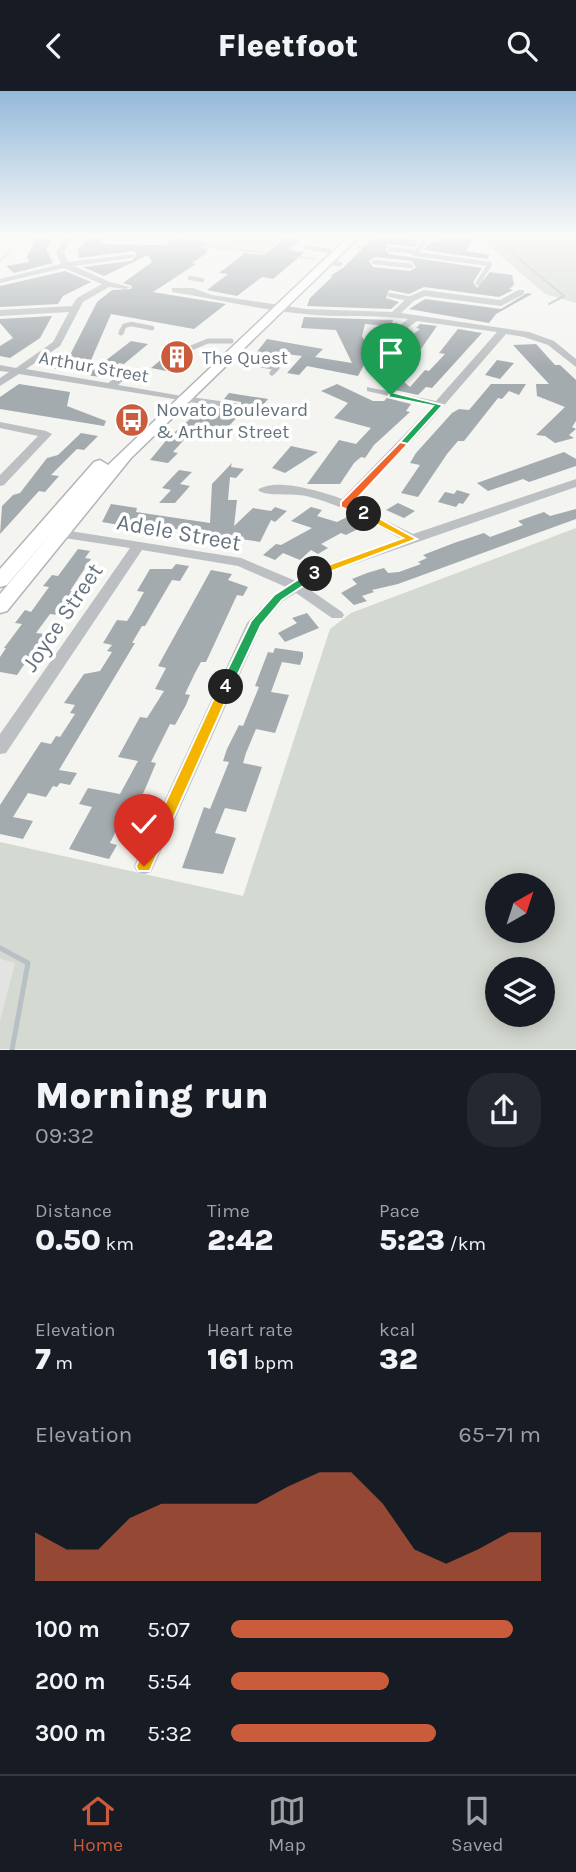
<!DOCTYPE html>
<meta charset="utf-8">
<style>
:root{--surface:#171b24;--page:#242831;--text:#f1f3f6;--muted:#9ea1a6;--line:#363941;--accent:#cb5c3b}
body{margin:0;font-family:Karla,sans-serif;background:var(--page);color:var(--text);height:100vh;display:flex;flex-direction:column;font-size:26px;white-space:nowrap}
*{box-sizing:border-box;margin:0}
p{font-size:23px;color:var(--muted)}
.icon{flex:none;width:38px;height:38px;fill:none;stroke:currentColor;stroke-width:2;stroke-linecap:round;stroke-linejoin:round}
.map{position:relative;height:959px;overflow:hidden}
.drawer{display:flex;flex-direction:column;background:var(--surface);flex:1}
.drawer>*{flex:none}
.needle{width:46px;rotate:39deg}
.buttons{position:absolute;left:485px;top:782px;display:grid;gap:14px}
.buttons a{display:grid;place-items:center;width:70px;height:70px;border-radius:50%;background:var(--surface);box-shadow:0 4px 18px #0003;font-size:35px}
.pin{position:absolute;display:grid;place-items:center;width:60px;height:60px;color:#fff;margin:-72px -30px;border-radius:50% 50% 50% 0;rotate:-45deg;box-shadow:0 0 7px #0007}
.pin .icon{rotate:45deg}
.km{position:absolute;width:35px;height:35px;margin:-18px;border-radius:50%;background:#222;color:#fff;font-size:19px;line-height:35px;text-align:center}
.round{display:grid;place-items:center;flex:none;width:74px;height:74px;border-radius:28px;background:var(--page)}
.head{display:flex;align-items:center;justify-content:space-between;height:119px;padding:0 35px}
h1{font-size:38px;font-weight:800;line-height:52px}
.figures{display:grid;grid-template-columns:repeat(3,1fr);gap:10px;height:119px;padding:7px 35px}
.figures div{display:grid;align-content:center}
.figures b{font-size:30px;font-weight:800}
.figures small{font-size:19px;font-weight:400}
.figures p{font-size:19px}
.chart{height:196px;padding:14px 35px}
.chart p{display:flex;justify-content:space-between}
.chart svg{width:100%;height:126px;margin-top:7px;fill:var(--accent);opacity:.7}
ul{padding:0 35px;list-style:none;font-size:23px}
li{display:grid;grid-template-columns:112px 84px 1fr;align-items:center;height:52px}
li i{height:18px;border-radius:9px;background:var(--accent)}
header{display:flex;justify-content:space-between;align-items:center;height:91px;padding:0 35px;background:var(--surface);font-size:32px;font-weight:800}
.dock{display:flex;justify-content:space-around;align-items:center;height:98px;border-top:2px solid var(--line);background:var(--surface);font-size:19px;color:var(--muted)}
.dock a{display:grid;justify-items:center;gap:4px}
.dock .on{color:var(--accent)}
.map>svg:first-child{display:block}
.built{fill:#e2e3e2}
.green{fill:#d4d9d1;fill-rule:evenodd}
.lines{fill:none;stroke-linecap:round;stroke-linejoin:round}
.stream-far1{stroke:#b7c0c4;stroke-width:2}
.stream{stroke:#b7c0c4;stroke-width:5}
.building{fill:#a4abaf;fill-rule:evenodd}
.secondary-casing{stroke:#b1b5b9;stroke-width:3}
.path{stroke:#b6b9bb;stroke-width:2;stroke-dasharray:2 2;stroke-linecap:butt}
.service-far1{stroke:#bcc0c2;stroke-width:4.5}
.service{stroke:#bcc0c2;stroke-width:5}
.minor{fill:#bcc0c2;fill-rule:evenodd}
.secondary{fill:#fff;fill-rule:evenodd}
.split-1{fill:#22a559;stroke:#fff;stroke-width:2}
.split-2{fill:#f0652b;stroke:#fff;stroke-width:2}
.split-3{fill:#f5b400;stroke:#fff;stroke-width:2}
.split-4{fill:#22a559;stroke:#fff;stroke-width:2}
.split-5{fill:#f5b400;stroke:#fff;stroke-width:2}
.labels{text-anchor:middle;stroke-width:7;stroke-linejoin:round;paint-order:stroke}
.far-poi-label{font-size:19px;fill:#67747e;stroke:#fff;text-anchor:start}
.far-street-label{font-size:19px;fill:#67747e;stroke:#fff}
.street-label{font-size:23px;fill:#67747e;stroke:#fff}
</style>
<header><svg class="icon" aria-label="back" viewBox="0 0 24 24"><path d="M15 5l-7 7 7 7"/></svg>Fleetfoot<svg class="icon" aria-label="search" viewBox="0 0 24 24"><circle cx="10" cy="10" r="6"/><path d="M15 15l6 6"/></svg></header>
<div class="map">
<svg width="576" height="959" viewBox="0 0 576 959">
<rect width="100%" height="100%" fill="#f4f4f1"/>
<path class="built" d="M84,144H285L262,162L81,146Z
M0,868L15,872L0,929Z"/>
<path class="green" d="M477,144H576V212L545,203Z
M576,437V958H0V929L15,872L0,868V751L243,805L330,538L351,522ZM542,794V840H497V794ZM542,878V924H497V878Z"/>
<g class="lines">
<path class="stream-far1" d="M490,144L564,205L549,213"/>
<path class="stream" d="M0,857L28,872L12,959"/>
</g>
<path class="building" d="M288,144L304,146L289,159L305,161L273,188L262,186L237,205L207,199L228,183L219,182L245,162L264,164Z
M444,144L474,148L466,160L490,164L487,168L424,159L430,151H437Z
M375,145L419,150L414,156L389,153L385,158L389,163L482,177L473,191L477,197L490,181L512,184L514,194L509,198L513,199L499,206L424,196L409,203L389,199L386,207L399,211L391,218L307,215L310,207L333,185H330L343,177ZM375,166L412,170L416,176L410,180L373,176L369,170Z
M36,147L53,148L46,158L53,172L14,182L6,175L29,171L27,166Z
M87,148H104L100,153L165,154L178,148L208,151L200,157L209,158L205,160L208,161L192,172L196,173L153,201L226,213L194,238L111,223L85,283L45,276L66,261L71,262L97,211L112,199L131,198L132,195L123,192L152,171L148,164L104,185L83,176L131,170L137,164L134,160L79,167L78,159Z
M65,180L91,191L63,205L58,213L0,216V195Z
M527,202L532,203L496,223L489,232L409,218L425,208L501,218Z
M52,225L40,247L10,267L0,265V255L13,247L0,232V228Z
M304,226L330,227L393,229L391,235L365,233L362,245L368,256L364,262L371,261L358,285L307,275L299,284L287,282L302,265L278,262L270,270L252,267L267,248L323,258L315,266L352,272L336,239L301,237Z
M420,233L437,235L421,258L403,254L413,269L397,292L377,288L391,274L385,264L420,238L416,237Z
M458,238L482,242L432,297L426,296L418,304L395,299L403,290L410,296L425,279L429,280L445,263L439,262Z
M131,250L148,253L124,273L119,272L100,286L87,284Z
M536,253L555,274H560L576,289V330L572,336L576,338L569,344L574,347L555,352L545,345L536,344L565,316L537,305L536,293H549L513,254Z
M169,262L189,266L172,281L151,277Z
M497,269L514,272L500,288L485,284Z
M19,293L70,301L67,315L106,330L104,335L0,318V306Z
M337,293L373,310H384L387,307L411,313L406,320L410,321L374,354L365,367L361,366L354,372L340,393H307L339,349L356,353L371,337L334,327L348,312L321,300Z
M491,293H526L519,304L509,300L502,308L498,307L464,350H458L447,363L418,406L401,402L420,374L410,372L416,362L452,322L459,318L469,319Z
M229,302L268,308L257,321L244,319L227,337L216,335L211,342L191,341L173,361L178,362L168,372L150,369L169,346L204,316L242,319L241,311L224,308Z
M81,342L98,345L84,359L77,358L51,384L59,385L45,401L39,400L0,443L2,415L13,404L20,402L47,367L58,364Z
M291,355L318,361L285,382L272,377Z
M564,361L576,368V375L529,391L523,388L488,400L477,392Z
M232,372L231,376L244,378L236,387L230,386L228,409H237L234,435L253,417L271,420L275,416L287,420L275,431L271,429L260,451L241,448L239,453L225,451L228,446L204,442L201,446L187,444L190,440L168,437L165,442L102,431L111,413L137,417L136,421L210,432L212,393Z
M179,379L192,381L180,393L190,395L175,412H159L171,399L162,397Z
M457,399L470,403L463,413L459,412L456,416L438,411L445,401L454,403Z
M398,412L415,420L404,427L386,419Z
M311,416L322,419L317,425L337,431L347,426L357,431L352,434L358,438L346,444L341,442L321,453L328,457L318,463L311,459L300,469L283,462L275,469L263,464L276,453L281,454L312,437L291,430Z
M576,418V428L398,493L372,499L374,501L362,505L367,510L354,514L341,502L357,493L352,488L367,482L384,477L388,482L399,481L421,473L418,471L427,467L423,464L454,452L484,442L490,446L523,434L518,430L544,421L550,425Z
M78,458L90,460L85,467L91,468L70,500L76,501L60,524L50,523L36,542L45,543L17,584L0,581V566L6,557H4L22,533L15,532L25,519L31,521L49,496L43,495L52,484L58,485Z
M176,473L189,475L180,490L172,489L145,535H142L132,552H135L59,679L77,682L70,694L60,692L57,696L53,695L46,706L28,702L13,726L33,730L23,748L0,743V714L41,651L51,653L56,645L60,646L75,623L70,622L75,614L64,612L84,583L100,580L112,561L107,560L112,554L103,552L117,529L127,530L131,524L144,501L137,500L150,478H172Z
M211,479L232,483L228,489L248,496L243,505L237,504L206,571H201L195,582L185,603L190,604L186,614L175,634L170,633L151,671L156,672L146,696L140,709L134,708L125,723L110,752L117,754L109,768L69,758L92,716L79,713L88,697L120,703L138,670L118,666L140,626L147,627L164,600L155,598L166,577L158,575Z
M307,522L319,537L285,551L278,542L297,532L292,527Z
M275,557L303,561V566L300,574L282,571L271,601L289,604L275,642L256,638L246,662L243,672L262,676L246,721L225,717L215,742L236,747L223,783L182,777L204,716L210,718L229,671L223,670L227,658L239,634L243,635L259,596L255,595L268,561L273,562Z"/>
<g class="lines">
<g class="secondary-casing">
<path id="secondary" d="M350,144H361L131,367L7,520L0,522V503L53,440L7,494L0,496V478L94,371L100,369L108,374Z"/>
</g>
<path class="path" d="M0,144L14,154L0,170
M167,147L172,151L316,168
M358,156L383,159"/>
<path class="service-far1" d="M429,144L415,163L490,173L478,192
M306,156L329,160
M390,158L416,161
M328,171L340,173
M374,171L411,175
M190,187L202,189
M390,204L411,208
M122,241L124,235L131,233L152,237"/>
<path class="service" d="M121,242L122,239
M191,257L208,250H231
M227,267L277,277L272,282
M186,308L238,315"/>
<path class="minor" d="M71,144H80L71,149L64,161L68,171L134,163L135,165L131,167L74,175L110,191L130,196L126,198L109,196L83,211L60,255L26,278L108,292L129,277L134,280L118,294L182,305L187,308L186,310L19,283L0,295V287L9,281L0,280V274L16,277L53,251L69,221L0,225V219L72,215L77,207L102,193L64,177L0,192V188L61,173L56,161L65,146Z
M117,144H130L126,146Z
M397,144H427L431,146L427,148Z
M172,197H193L212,204L306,218L392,221L408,206L424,199L500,209L518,199H524V203L501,215L425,205L414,210L401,222L529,241L554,250L576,268V276L548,254L524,246L506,243L427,334L352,413L413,443L576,388V396L328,482L306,496L342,521L344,524L342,527H332L296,502L283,510L262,534L154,775L151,781L144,783L137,781L134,775L247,532L273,504L286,496L238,475L142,459L6,662L0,663V643L130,457L51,445L44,441L51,437L241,467L296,490L318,476L401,448C371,431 340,413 306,405C293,402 266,406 258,399C275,386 323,401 342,408L432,315L367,300V296L436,310L497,241L417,230L381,256L376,253L378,251L408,228C373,223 339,227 305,223C260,219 216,208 172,201Z
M0,331L46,340L52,343L4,394L0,395V384L38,345L0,337Z"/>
<use href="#secondary" class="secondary"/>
</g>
<linearGradient id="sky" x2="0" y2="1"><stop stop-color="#94b9da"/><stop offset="0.52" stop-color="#fafaf9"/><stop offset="1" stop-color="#fafaf9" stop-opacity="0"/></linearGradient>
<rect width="576" height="278" fill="url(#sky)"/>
<path class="split-1" d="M391,301L443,314L406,355L398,353L433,315L388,306Z"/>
<path class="split-2" d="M400,351L408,353L352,413L368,421V425H360L341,416V411Z"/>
<path class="split-3" d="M360,421H368L417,448L319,485H311V480L403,447L360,425Z"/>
<path class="split-4" d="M311,480L321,483L282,509L261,534L232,596L226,601L221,600L219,596L251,530L274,504Z"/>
<path class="split-5" d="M226,592L232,596L152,775L150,780H138L136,775L219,596Z"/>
<defs>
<g id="building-disc" transform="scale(1.75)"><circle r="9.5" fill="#cb5c3b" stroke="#fff"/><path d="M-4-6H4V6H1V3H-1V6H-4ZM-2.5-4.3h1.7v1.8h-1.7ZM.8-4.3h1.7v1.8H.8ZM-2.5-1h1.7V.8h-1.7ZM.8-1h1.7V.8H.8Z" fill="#fff"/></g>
<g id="bus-disc" transform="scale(1.75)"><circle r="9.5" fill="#cb5c3b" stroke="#fff"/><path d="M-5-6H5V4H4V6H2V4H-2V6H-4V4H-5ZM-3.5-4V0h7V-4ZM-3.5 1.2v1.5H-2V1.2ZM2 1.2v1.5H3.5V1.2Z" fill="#fff"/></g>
</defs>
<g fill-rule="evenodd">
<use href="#building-disc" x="177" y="266"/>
<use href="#bus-disc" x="132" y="329"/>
</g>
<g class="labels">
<g class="far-poi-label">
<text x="202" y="273">The Quest</text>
<text x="156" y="325">Novato Boulevard<tspan x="156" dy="22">&amp; Arthur Street</tspan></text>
</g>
<g class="far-street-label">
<text transform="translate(94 275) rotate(10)" y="7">Arthur Street</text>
</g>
<g class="street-label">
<text transform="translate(179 441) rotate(10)" y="8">Adele Street</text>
<text transform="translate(62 526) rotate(-56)" y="8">Joyce Street</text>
</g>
</g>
</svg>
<div class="buttons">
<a><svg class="needle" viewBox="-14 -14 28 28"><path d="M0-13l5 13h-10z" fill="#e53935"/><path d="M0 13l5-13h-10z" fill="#9ea1a6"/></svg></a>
<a><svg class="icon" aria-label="layers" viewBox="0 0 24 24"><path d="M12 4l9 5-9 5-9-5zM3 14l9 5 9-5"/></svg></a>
</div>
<div class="pin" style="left:391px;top:304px;background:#1e9e55"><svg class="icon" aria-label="arrive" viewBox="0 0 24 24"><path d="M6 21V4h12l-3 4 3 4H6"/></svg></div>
<div class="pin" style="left:144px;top:775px;background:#d93025"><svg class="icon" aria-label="check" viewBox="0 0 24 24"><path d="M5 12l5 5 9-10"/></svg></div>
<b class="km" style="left:364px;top:423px">2</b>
<b class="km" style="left:315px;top:483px">3</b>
<b class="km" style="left:226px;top:596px">4</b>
</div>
<section class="drawer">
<div class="head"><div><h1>Morning run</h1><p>09:32</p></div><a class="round"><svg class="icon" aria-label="share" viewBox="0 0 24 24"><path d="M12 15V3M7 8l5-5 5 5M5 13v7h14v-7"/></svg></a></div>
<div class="figures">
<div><p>Distance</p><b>0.50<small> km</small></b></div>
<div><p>Time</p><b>2:42</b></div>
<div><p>Pace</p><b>5:23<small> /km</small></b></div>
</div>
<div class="figures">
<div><p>Elevation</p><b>7<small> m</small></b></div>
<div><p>Heart rate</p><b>161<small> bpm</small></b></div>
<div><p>kcal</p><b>32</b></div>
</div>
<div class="chart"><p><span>Elevation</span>65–71 m</p>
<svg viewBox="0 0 160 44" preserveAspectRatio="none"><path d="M0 44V27L10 33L20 33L30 22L40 17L50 17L60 17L70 17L80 11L90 6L100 6L110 17L120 33L130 38L140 33L150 27L160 27V44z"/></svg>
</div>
<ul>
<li><b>100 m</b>5:07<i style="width:91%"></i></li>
<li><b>200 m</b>5:54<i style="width:51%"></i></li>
<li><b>300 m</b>5:32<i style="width:66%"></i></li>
</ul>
</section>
<nav class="dock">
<a class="on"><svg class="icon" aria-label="home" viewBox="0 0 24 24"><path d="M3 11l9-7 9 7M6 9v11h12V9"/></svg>Home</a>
<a><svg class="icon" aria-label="map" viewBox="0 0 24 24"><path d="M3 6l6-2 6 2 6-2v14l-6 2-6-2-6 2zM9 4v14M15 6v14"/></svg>Map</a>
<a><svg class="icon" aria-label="saved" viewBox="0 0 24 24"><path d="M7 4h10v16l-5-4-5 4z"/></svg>Saved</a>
</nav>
